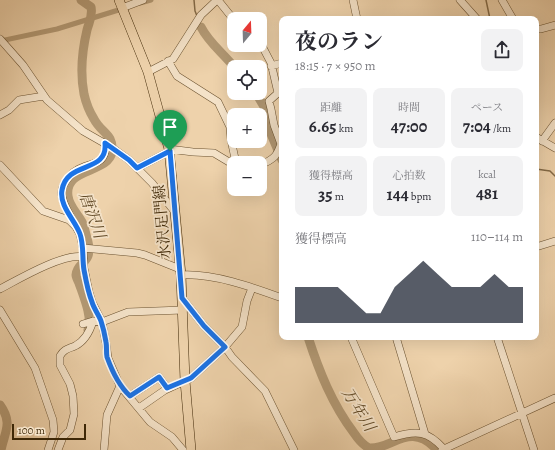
<!DOCTYPE html>
<html lang="ja">
<meta charset="utf-8">
<style>
:root{--surface:#fff;--page:#f2f2f3;--text:#2b2b33;--muted:#7c7c81;--accent:#111827}
body{margin:0;font-family:Alegreya,"Noto Serif JP",serif;background:var(--page);color:var(--text);height:100vh;display:flex;flex-direction:column;font-size:15px;white-space:nowrap}
*{box-sizing:border-box;margin:0}
p{font-size:13px;color:var(--muted)}
.icon{flex:none;width:22px;height:22px;fill:none;stroke:currentColor;stroke-width:2;stroke-linecap:round;stroke-linejoin:round}
.map{position:relative;flex:1;overflow:hidden}
.side{position:absolute;left:279px;top:16px;width:260px;height:324px;display:flex;flex-direction:column;background:var(--surface);border-radius:8px;box-shadow:0 4px 16px #0002}
.side>*{flex:none}
.needle{width:26px;rotate:19deg}
.controls{position:absolute;left:227px;top:12px;display:grid;gap:8px}
.controls a{display:grid;place-items:center;width:40px;height:40px;border-radius:8px;background:var(--surface);box-shadow:0 4px 16px #0002;font-size:20px}
.scale{position:absolute;left:12px;bottom:10px;width:74px;box-sizing:border-box;padding-left:4px;border:2px solid #3f2807;border-top:0;font-size:11px;line-height:14px;white-space:nowrap;color:#3f2807;-webkit-text-stroke:3px #f4e2c8;paint-order:stroke}
.pin{position:absolute;display:grid;place-items:center;width:34px;height:34px;color:#fff;margin:-41px -17px;border-radius:50% 50% 50% 0;rotate:-45deg;box-shadow:0 0 4px #0007}
.pin .icon{rotate:45deg}
.round{display:grid;place-items:center;flex:none;width:42px;height:42px;border-radius:8px;background:var(--page)}
.overview{display:flex;align-items:center;justify-content:space-between;height:68px;padding:0 16px}
h1{font-size:22px;font-weight:700;line-height:30px}
.figures{display:grid;grid-template-columns:repeat(3,1fr);gap:6px;height:68px;padding:4px 16px}
.figures div{display:grid;align-content:center;border-radius:8px;background:var(--page);text-align:center}
.figures b{font-size:17px;font-weight:700}
.figures small{font-size:11px;font-weight:400}
.figures p{font-size:11px}
.chart{height:112px;padding:8px 16px}
.chart p{display:flex;justify-content:space-between}
.chart svg{width:100%;height:72px;margin-top:4px;fill:var(--accent);opacity:.7}
.map>svg:first-child{display:block}
.lines{fill:none;stroke-linecap:round;stroke-linejoin:round}
.stream{stroke:#846b48;stroke-width:1.5}
.canal{stroke:#b29873;stroke-width:5}
.river{stroke:#b29873;stroke-width:9}
.minor-casing{stroke:#6b5230;stroke-width:8}
.major-casing{stroke:#3f2807;stroke-width:10}
.minor{stroke:#f4e2c8;stroke-width:7}
.major{stroke:#eed2ab;stroke-width:9}
.route-casing{stroke:#fff;stroke-width:8}
.route{stroke:#1a73e8;stroke-width:5}
.labels{text-anchor:middle;stroke-width:3.5;stroke-linejoin:round;paint-order:stroke}
.street-label{font-size:15px;fill:#3f2807;stroke:#f4e2c8}
.water-label{font-size:16px;font-style:italic;fill:#624a27;stroke:#f4e2c8}
</style>
<div class="map">
<svg width="555" height="450" viewBox="0 0 555 450">
<rect width="100%" height="100%" fill="#eed2ab"/>
<filter id="stains"><feTurbulence type="fractalNoise" baseFrequency=".005" numOctaves="4"/><feColorMatrix values="0 0 0 0 .2 0 0 0 0 .09 0 0 0 0 .02 0 0 0 .5 -.17"/></filter>
<radialGradient id="worn" r=".72"><stop offset=".6" stop-color="#630" stop-opacity="0"/><stop offset="1" stop-color="#630" stop-opacity=".3"/></radialGradient>
<g class="lines">
<path class="stream" d="M194,0L195,11L197,16
M486,0L490,19
M536,169L550,171L555,176"/>
<path class="canal" d="M140,3L151,0
M0,41L57,29L125,8"/>
<path class="river" d="M81,0L91,7C93,16 89,22 87,30C82,51 80,73 84,94C86,103 89,111 94,119C101,133 114,134 112,152C108,174 64,167 68,196C69,206 77,213 82,222C85,228 86,236 88,242C93,264 77,261 76,275C76,277 78,281 79,283C83,295 93,318 88,330
M201,27C209,43 223,53 234,67
M256,93L266,110L269,129L282,160
M308,337C319,371 332,404 354,433C358,439 363,445 369,448C392,450 410,420 437,450
M0,405C13,423 5,431 1,450"/>
<g class="minor-casing">
<path id="minor" d="M218,0L234,20
M353,0L357,19
M460,0L477,19
M502,0L513,19
M122,8L143,0
M536,29H541L555,25
M0,39L23,65L47,100L83,131L111,147L129,160L152,183L175,212
M260,42L271,63L278,93L269,101L271,109L274,125L281,144
M168,61L177,76L218,102L230,127L231,140L236,163
M271,66L282,63
M148,72L173,59L201,15L217,0
M0,115L9,110L19,100L44,96
M536,137L555,148
M542,141L555,123
M169,149L193,152L214,153L234,165
M0,165L43,211L69,220L76,227L80,234L83,248L84,268L89,292L92,302L102,322L106,343L108,358L120,386L150,422L172,437L183,450
M260,165C275,159 277,156 282,141
M137,168L170,151
M73,222C70,214 63,205 62,196C61,192 62,188 64,184C67,179 71,173 77,170C90,162 108,166 105,143
M536,247L555,241
M83,248L137,253L145,255L180,269
M181,275C213,273 252,287 282,298
M0,289C19,279 63,253 83,257
M182,298L204,326L225,347L232,357L265,391L294,450
M0,310L35,368L53,420L54,432L48,450
M83,324L93,321L102,322L128,312L183,310
M351,337L394,437C417,430 428,431 444,449
M396,337L425,434
M497,337L534,450
M130,396L159,377L167,388
M139,408L165,390L191,378L225,347L242,327L247,301L252,288
M58,450L63,437L70,430L74,414L73,396L70,384L60,365V356C64,349 68,349 75,346C85,341 90,331 93,321
M104,450L107,415L120,386
M442,450L555,398"/>
</g>
<g class="major-casing">
<path id="major" d="M119,0L148,72L169,149L181,275L185,381L191,450"/>
</g>
<use href="#minor" class="minor"/>
<use href="#major" class="major"/>
</g>
<g class="lines">
<g class="route-casing">
<path id="route" d="M105,143L129,160L137,168L170,151L182,298L204,326L225,347L191,378L167,388L159,377L130,396C119,386 112,371 107,357C106,352 107,347 106,342C105,336 103,327 101,321C99,315 94,309 92,302C88,292 86,281 84,270C82,258 84,245 80,234C75,220 59,206 62,190C67,160 108,174 105,143Z"/>
</g>
<use href="#route" class="route"/>
</g>
<g class="labels">
<g class="street-label">
<text transform="translate(162 222) rotate(-95)" y="5">水沢足門線</text>
</g>
<g class="water-label">
<text transform="translate(93 215) rotate(70)" y="6">唐沢川</text>
<text transform="translate(359 409) rotate(58)" y="6">万年川</text>
</g>
</g>
<rect width="100%" height="100%" filter="url(#stains)"/>
<rect width="100%" height="100%" fill="url(#worn)"/>
</svg>
<div class="controls">
<a><svg class="needle" viewBox="-14 -14 28 28"><path d="M0-13l5 13h-10z" fill="#e53935"/><path d="M0 13l5-13h-10z" fill="#7c7c81"/></svg></a>
<a><svg class="icon" aria-label="locate" viewBox="0 0 24 24"><circle cx="12" cy="12" r="6"/><path d="M12 2v4M12 18v4M2 12h4M18 12h4"/></svg></a>
<a>+</a>
<a>−</a>
</div>
<div class="scale">100 m</div>
<div class="pin" style="left:170px;top:151px;background:#1e9e55"><svg class="icon" aria-label="arrive" viewBox="0 0 24 24"><path d="M6 21V4h12l-3 4 3 4H6"/></svg></div>
<section class="side">
<div class="overview"><div><h1>夜のラン</h1><p>18:15 · 7 × 950 m</p></div><a class="round"><svg class="icon" aria-label="share" viewBox="0 0 24 24"><path d="M12 15V3M7 8l5-5 5 5M5 13v7h14v-7"/></svg></a></div>
<div class="figures">
<div><p>距離</p><b>6.65<small> km</small></b></div>
<div><p>時間</p><b>47:00</b></div>
<div><p>ペース</p><b>7:04<small> /km</small></b></div>
</div>
<div class="figures">
<div><p>獲得標高</p><b>35<small> m</small></b></div>
<div><p>心拍数</p><b>144<small> bpm</small></b></div>
<div><p>kcal</p><b>481</b></div>
</div>
<div class="chart"><p><span>獲得標高</span>110–114 m</p>
<svg viewBox="0 0 160 44" preserveAspectRatio="none"><path d="M0 44V22L10 22L20 22L30 22L40 30L50 38L60 38L70 22L80 14L90 6L100 14L110 22L120 22L130 22L140 14L150 22L160 22V44z"/></svg>
</div>
</section>
</div>
